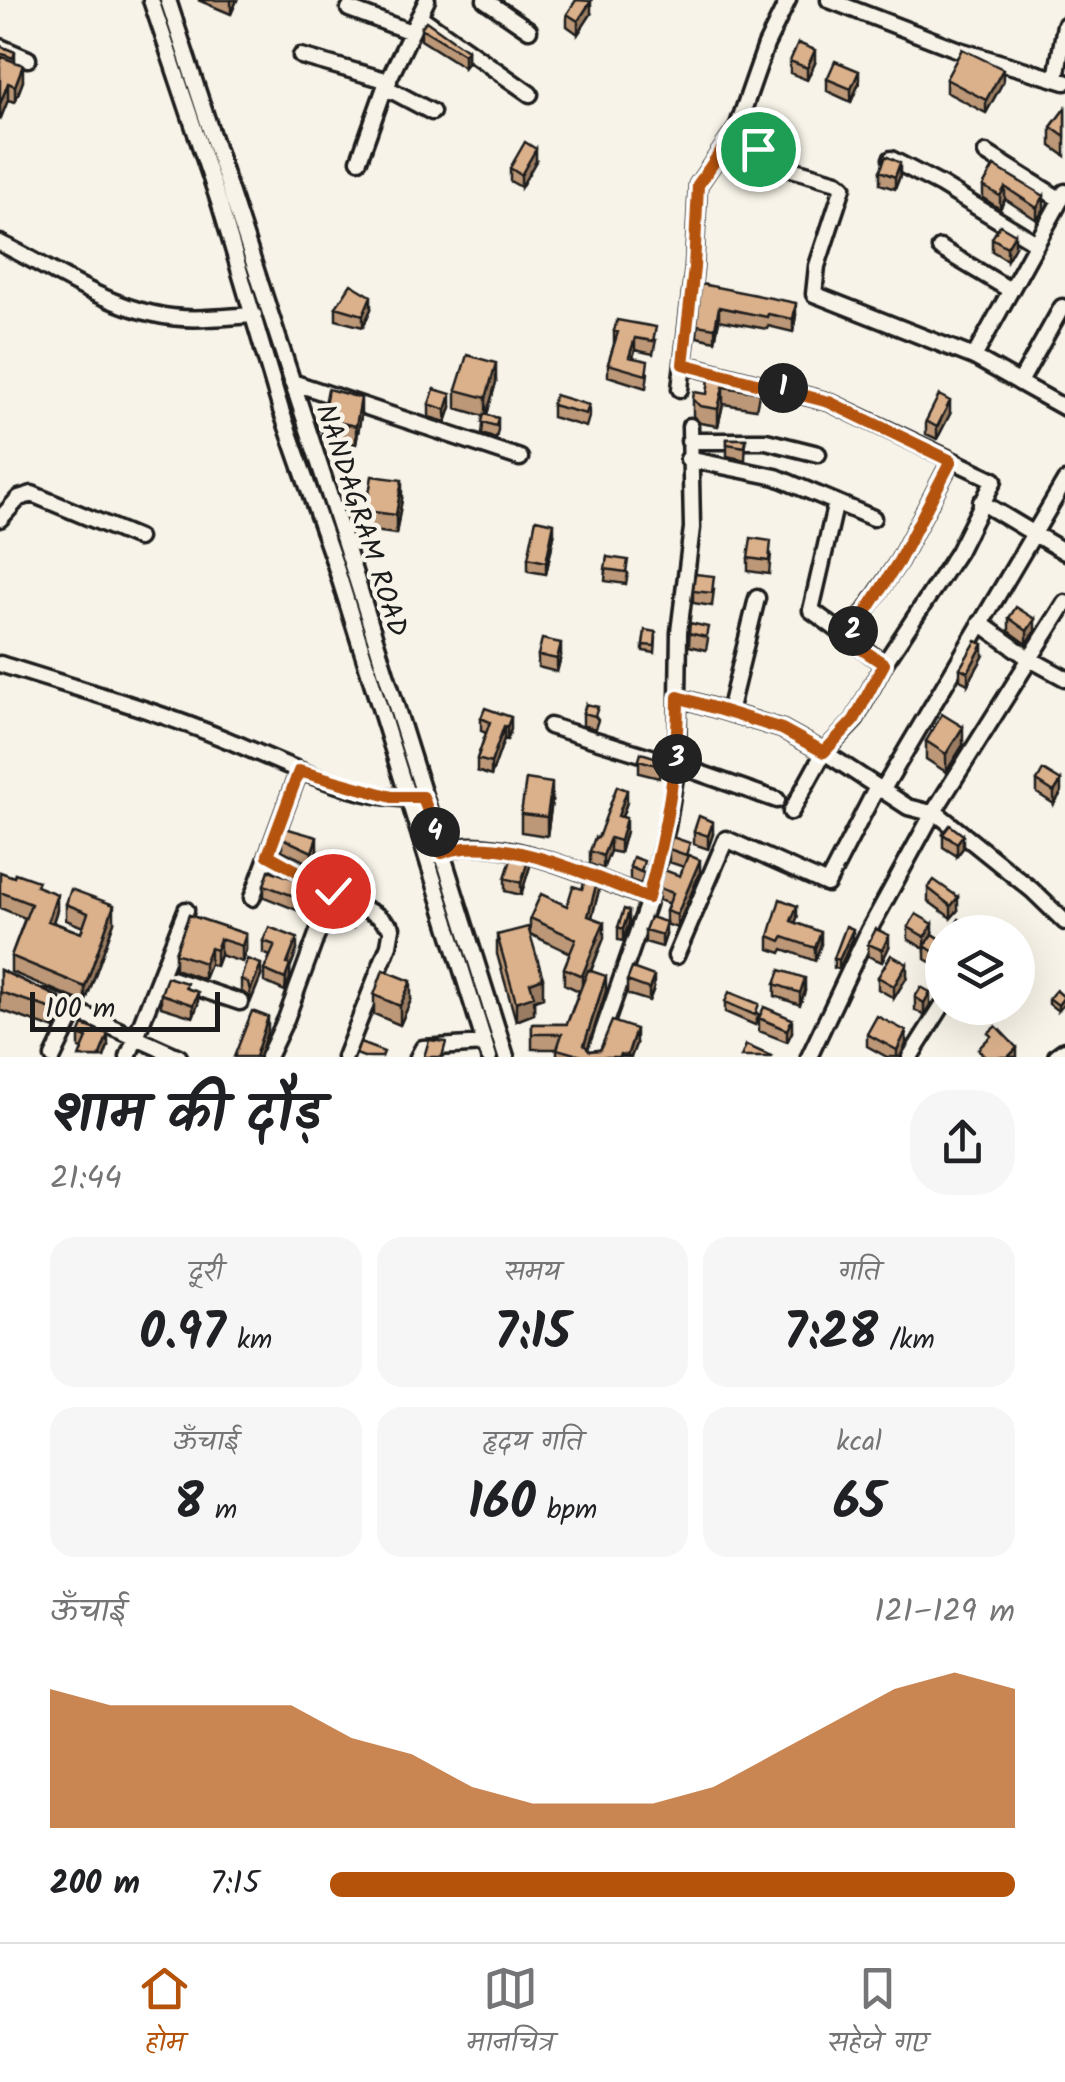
<!DOCTYPE html>
<html lang="hi">
<meta charset="utf-8">
<style>
:root{--surface:#fff;--page:#f6f6f6;--text:#202124;--muted:#757577;--line:#e0e0e0;--accent:#b45309}
body{margin:0;font-family:Kalam,"Playpen Sans Deva",sans-serif;background:var(--page);color:var(--text);height:100vh;display:flex;flex-direction:column;font-size:38px;white-space:nowrap}
*{box-sizing:border-box;margin:0}
p{font-size:32px;color:var(--muted)}
.icon{flex:none;width:55px;height:55px;fill:none;stroke:currentColor;stroke-width:2;stroke-linecap:round;stroke-linejoin:round}
.map{position:relative;height:1057px;overflow:hidden}
.side{display:flex;flex-direction:column;background:var(--surface);flex:1}
.side>*{flex:none}
.fabs{position:absolute;left:925px;top:915px;display:grid;gap:20px}
.fabs a{display:grid;place-items:center;width:110px;height:110px;border-radius:50%;background:var(--surface);box-shadow:0 10px 40px #0002;font-size:50px}
.scale{position:absolute;left:30px;bottom:25px;width:190px;box-sizing:border-box;padding-left:10px;border:5px solid #1c1c1c;border-top:0;font-size:28px;line-height:35px;white-space:nowrap;color:#1c1c1c;-webkit-text-stroke:8px #f7f3e8;paint-order:stroke}
.pin{position:absolute;display:grid;place-items:center;width:85px;height:85px;color:#fff;margin:-42px;border:5px solid #fff;border-radius:50%;box-shadow:0 2px 10px #0007}
.km{position:absolute;width:50px;height:50px;margin:-25px;border-radius:50%;background:#222;color:#fff;font-size:28px;line-height:50px;text-align:center}
.round{display:grid;place-items:center;flex:none;width:105px;height:105px;border-radius:40px;background:var(--page)}
.overview{display:flex;align-items:center;justify-content:space-between;height:170px;padding:0 50px}
h1{font-size:55px;font-weight:600;line-height:75px}
.stats{display:grid;grid-template-columns:repeat(3,1fr);gap:15px;height:170px;padding:10px 50px}
.stats div{display:grid;align-content:center;border-radius:25px;background:var(--page);text-align:center}
.stats b{font-size:50px;font-weight:600}
.stats small{font-size:28px;font-weight:400}
.stats p{font-size:28px}
.chart{height:280px;padding:20px 50px}
.chart p{display:flex;justify-content:space-between}
.chart svg{width:100%;height:180px;margin-top:10px;fill:var(--accent);opacity:.7}
ul{padding:0 50px;list-style:none;font-size:32px}
li{display:grid;grid-template-columns:160px 120px 1fr;align-items:center;height:75px}
li i{height:25px;border-radius:12px;background:var(--accent)}
.dock{display:flex;justify-content:space-around;align-items:center;height:140px;border-top:2px solid var(--line);background:var(--surface);font-size:28px;color:var(--muted)}
.dock a{display:grid;justify-items:center;gap:5px}
.dock .on{color:var(--accent)}
.map>svg:first-child{display:block}
.lines{fill:none;stroke-linecap:round;stroke-linejoin:round}
.minor-casing{stroke:#1c1c1c;stroke-width:21}
.major-casing{stroke:#1c1c1c;stroke-width:25}
.minor{stroke:#f7f3e8;stroke-width:14}
.major{stroke:#f7f3e8;stroke-width:18}
.wall{fill:#bc9878;stroke:#1c1c1c;stroke-width:2.5}
.shaded-wall{fill:#997c62;stroke:#1c1c1c;stroke-width:2.5}
.building{fill:#dbb18c;stroke:#1c1c1c;stroke-width:2.5}
.route-casing{stroke:#fff;stroke-width:20}
.route{stroke:#b45309;stroke-width:12}
.labels{text-anchor:middle;stroke-width:9;stroke-linejoin:round;paint-order:stroke}
.street-label{font-size:28px;fill:#1c1c1c;stroke:#f7f3e8}
</style>
<div class="map">
<svg width="1065" height="1057" viewBox="0 0 1065 1057">
<rect width="100%" height="100%" fill="#f7f3e8"/>
<filter id="ink" filterUnits="userSpaceOnUse"><feTurbulence type="fractalNoise" baseFrequency=".01" numOctaves="2"/><feDisplacementMap in="SourceGraphic" scale="20" xChannelSelector="R" yChannelSelector="G"/><feConvolveMatrix kernelMatrix="1 2 1 2 8 2 1 2 1" color-interpolation-filters="sRGB"/></filter>
<g filter="url(#ink)">
<g class="lines">
<g class="minor-casing">
<path id="minor" d="M151,0L220,205L281,410L335,564L489,1057
M168,0L346,546L506,1057
M485,0L529,30
M829,0L959,50L1065,82
M349,9L411,32
M419,16L530,94
M0,47L28,59
M301,56L389,81
M1056,79L1065,25
M385,87L432,112
M737,128L781,166L837,182L843,187L817,266L814,294L974,357L1065,408
M986,153L1061,200
M891,159L941,185L1036,243
M359,160L385,87L427,0
M0,243C49,267 100,303 154,314C186,322 221,317 254,315
M940,248L1010,290
M974,357L1065,192
M683,364L829,402L994,480L958,552L884,664L854,721L824,752L791,812
M292,382L520,458
M1020,382L1062,307
M680,389L694,268L698,185L737,128L766,45L788,0
M689,441H766L818,454
M688,459L776,477L873,518
M836,502L811,610L884,664
M981,502L1065,552
M0,519L19,498L32,494L138,538
M980,623L1030,659L1065,678
M847,639L899,561L951,461
M0,664C75,688 152,709 225,739C278,760 355,801 413,798
M678,697L782,729L824,752L908,807L939,815L1032,890L1065,922
M729,712L757,598
M550,726L677,765L777,800
M882,791L1065,481
M268,855L378,916L392,928L389,945L345,1057
M437,855C447,851 457,847 468,846C522,844 598,879 648,898
M252,898L299,771
M676,956L726,839L827,884L877,787
M171,979L240,1002
M47,998L179,1057
M53,1057L76,1009
M128,1057L186,910
M268,1057L286,1019L333,891
M418,1057L423,1048L484,1044
M594,1057L647,905L667,827L677,765L679,632L692,528L690,426
M809,1057L869,930L933,813L1065,603
M910,1057L942,1006"/>
</g>
<g class="major-casing">
<path id="major" d="M1058,1057L1065,1052"/>
</g>
<use href="#minor" class="minor"/>
<use href="#major" class="major"/>
</g>
<path class="wall" d="M198,0H237L231,14Z
M567,14H591L578,34L567,26Z
M421,28L467,50V63L464,67L421,40Z
M0,46L15,52V62L23,81L15,102L8,100L0,120Z
M790,61L815,63L807,80L790,73Z
M827,79L859,83L851,102L827,91Z
M946,79L1003,82L986,113L946,92Z
M1065,108V156L1051,146V127Z
M536,161L521,187L510,181V168Z
M994,166L1044,209L1037,220L1005,199L1000,209L983,198V186Z
M880,171L900,176L895,189L880,184Z
M992,238L1015,246L1007,260L992,251Z
M701,284L796,315L793,332L768,326L767,329L719,320L715,341L697,337Z
M336,307L371,309L363,327L336,320Z
M614,331L656,340L653,354L635,350L633,358L648,373L646,388L608,376V364L614,344Z
M711,365L759,378V395L756,409L723,404L718,426L700,423L693,416V399L707,394Z
M496,382L487,415L498,418V430L496,439L482,434L484,416L456,408V390Z
M429,404L451,407L446,422L429,417Z
M552,405H589V417L586,427L552,417Z
M950,414L937,439L926,434V421Z
M361,416L356,444L322,437V419Z
M727,439H746L745,460L727,456Z
M402,499L396,534L366,530V511Z
M554,536L546,574L528,571V558Z
M771,554L769,574L748,571V558Z
M607,557L628,573L626,584L605,581Z
M714,589L712,606L693,603V591Z
M1009,618L1035,631L1027,644L1009,631Z
M690,623L708,639L706,650L689,646Z
M656,638L655,653L643,651V645Z
M538,655L561,656L557,672L538,667Z
M983,657L968,684L960,680V668Z
M586,704L598,720L595,729L583,725V713Z
M481,718L511,729L507,740L504,739L491,776L477,771V759L486,733L481,731Z
M926,741L963,745L946,772L926,759Z
M661,759L659,778L639,773V760Z
M1037,781L1061,793L1054,804L1037,793Z
M552,801L547,836L521,832V814Z
M627,802L622,817L626,831L620,853L610,851L603,869L590,864V851Z
M694,831L713,834L708,849L694,844Z
M943,834L963,848L957,856L943,847Z
M282,838L317,850L312,865L282,850Z
M669,849L690,856L700,872L677,928L666,924V911L669,904L659,900V888L680,876L684,867L669,862Z
M530,866L521,895L505,891V878Z
M630,867L644,873L641,884L630,880Z
M0,872L38,887L57,910L53,922L81,933L83,927L66,920V904L114,922L85,1003L11,972V956L25,918L0,908Z
M264,885L305,896L299,911L264,897Z
M928,888L958,910L951,918L928,901Z
M582,889L599,890L592,917L604,938L591,971L606,991L587,1049L590,1051L636,1044L631,1057H557V1049H532V1024H567L579,991L564,984V968L570,953L530,934L543,997L534,1000V1014L516,1021L497,954V935L530,933V918L567,906Z
M334,907L358,917L353,928L334,919Z
M189,915L246,934V950L242,962L220,955L216,966L210,964L204,979L175,969V953Z
M797,918L795,923L821,944L815,961L783,949L781,953L769,949V936Z
M629,923L623,941L618,940V927Z
M908,927L933,934L942,940L940,968L925,959V949L908,939Z
M645,930L666,935L662,947L645,942Z
M853,938L839,969L834,968V958Z
M263,941L297,950L290,968V978L285,991L264,982V970L270,956L263,953Z
M868,944L889,947L882,962L868,956Z
M0,970L60,998V1017L55,1029L0,1010Z
M261,976L250,1003L248,996L241,991V979Z
M878,977H907L894,998L878,989Z
M627,981L654,988L649,1001L627,994Z
M775,984L805,991L800,1005L775,996Z
M187,988L198,1004L193,1017L161,1007V994Z
M374,995L411,1000L400,1025L374,1014Z
M915,997L930,1005L924,1015L915,1010Z
M1049,998L1064,1004L1058,1011L1049,1004Z
M725,1002L759,1014L755,1025L725,1012Z
M759,1018L792,1032L787,1042L759,1031Z
M867,1034L906,1044L900,1057H887L867,1046Z
M79,1035L108,1046L104,1057H79L82,1049L79,1048Z"/>
<path class="shaded-wall" d="M231,0H237L231,14Z
M591,1V14L578,34V21Z
M467,50V63L464,67V54Z
M815,50V63L807,80V68Z
M23,65V81L15,102V86Z
M1003,69V82L986,113V100Z
M859,71V83L851,102V89Z
M8,83V100L0,120V104Z
M536,149V161L521,187V175Z
M900,163V176L895,189V177Z
M1005,187V199L1000,209V196Z
M1044,196V209L1037,220V208Z
M1015,234V246L1007,260V247Z
M371,296V309L363,327V315Z
M796,303V315L793,332V319Z
M719,307V320L715,341V328Z
M635,338V350L629,370V357Z
M496,363V382L486,417V398Z
M723,387V404L718,426V409Z
M451,394V407L446,422V410Z
M361,398V416L356,444V426Z
M950,401V414L937,439V427Z
M402,480V499L396,534V515Z
M554,523V536L546,574V562Z
M1035,619V631L1027,644V631Z
M561,643V656L557,672V659Z
M983,644V657L968,684V672Z
M511,717V729L507,740V727Z
M504,726V739L491,776V763Z
M963,727V745L946,772V754Z
M1061,781V793L1054,804V792Z
M552,783V801L547,836V817Z
M627,790V802L618,828V816Z
M626,818V831L620,853V841Z
M713,822V834L708,849V836Z
M963,835V848L957,856V843Z
M317,837V850L312,865V852Z
M610,838V851L603,869V856Z
M530,854V866L521,895V883Z
M700,860V872L677,928V915Z
M599,874V890L588,932V916Z
M305,883V896L299,911V898Z
M57,894V910L48,937V921Z
M958,897V910L951,918V906Z
M358,904V917L353,928V916Z
M114,905V922L85,1003V987Z
M797,906V918L791,933V921Z
M629,911V923L623,941V929Z
M604,922V938L582,992V976Z
M666,922V935L662,947V935Z
M933,924V937L925,949V937Z
M853,929V938L839,969V960Z
M821,932V944L815,961V948Z
M246,934V950L242,962V946Z
M889,935V947L882,962V950Z
M297,938V950L290,968V978L285,991L287,964Z
M220,939V955L216,966V950Z
M210,948V964L204,979V963Z
M942,951V963L940,968V956Z
M261,964V976L250,1003V991Z
M907,964V977L894,998V986Z
M606,976V991L585,1057L584,1045Z
M654,976V988L649,1001V989Z
M543,978V997L534,1000V1014L516,1021V1002L530,983Z
M805,978V991L800,1005V993Z
M411,981V1000L400,1025V1006Z
M198,992V1004L193,1017V1005Z
M930,992V1005L924,1015V1003Z
M1064,997V1004L1058,1011V1005Z
M60,998V1017L55,1029V1010Z
M268,1017V1029L259,1057H255Z
M792,1019V1032L787,1042V1030Z
M636,1029V1044L631,1057H627Z
M906,1031V1044L900,1057H897V1050Z
M108,1034V1046L104,1057H99Z
M1017,1048V1057H1008Z"/>
<path class="building" d="M576,0L591,1L578,21L567,14Z
M426,21L467,50L464,54L421,28Z
M798,43L815,50L807,68L790,61Z
M0,46L15,52L13,58L0,53Z
M962,49L1003,69L986,100L946,79Z
M2,57L23,65L15,86L8,83L0,104V63Z
M835,61L859,71L851,89L827,79Z
M1065,108V137L1051,127Z
M525,142L536,149L521,175L510,168Z
M886,156L900,163L895,177L880,171Z
M994,166L1044,196L1037,208L1005,187L1000,196L983,186Z
M1000,225L1015,234L1007,247L992,238Z
M351,284L371,296L363,315L336,307Z
M701,284L796,303L793,319L768,314L767,317L719,307L715,328L697,325Z
M617,320L656,327L653,341L635,338L629,357L648,361L646,375L608,364L618,332L614,331Z
M467,355L496,363L486,398L456,390Z
M711,365L759,378L756,392L723,387L718,409L700,406L693,399L694,392L707,394Z
M328,389L361,398L356,426L322,419Z
M434,389L451,394L446,410L429,404Z
M555,395L589,405L586,414L552,405Z
M939,395L950,401L937,427L926,421Z
M484,414L498,418L496,426L482,422Z
M727,439H746L745,447L727,444Z
M372,476L402,480L396,515L366,511Z
M536,519L554,523L546,562L528,558Z
M751,538L771,541L769,561L748,558Z
M607,557L628,560L626,572L605,569Z
M695,574L714,576L712,593L693,591Z
M1016,607L1035,619L1027,631L1009,618Z
M690,623L708,627L706,637L689,633Z
M645,630L656,632L655,646L643,645Z
M542,639L561,643L557,659L538,655Z
M976,641L983,644L968,672L960,668Z
M586,704L598,707L595,716L583,713Z
M485,708L511,717L507,727L504,726L491,763L477,759L490,722L481,718Z
M942,714L963,727L946,754L926,741Z
M641,753L661,759L659,766L639,760Z
M1043,770L1061,781L1054,792L1037,781Z
M526,779L552,783L547,817L521,814Z
M617,786L627,790L618,816L626,818L620,841L610,838L603,856L590,851L595,837L598,838Z
M699,816L713,822L708,836L694,831Z
M950,825L963,835L957,843L943,834Z
M285,828L317,837L312,852L282,838Z
M672,837L690,843L686,855L669,849Z
M514,850L530,854L521,883L505,878Z
M688,855L700,860L677,915L666,911L673,893L659,888L664,870L680,876Z
M633,857L644,861L641,872L630,867Z
M269,870L305,883L299,898L264,885Z
M588,870L599,874L588,916L604,922L582,976L564,968L576,939L530,918L541,894L567,906L573,886L582,889Z
M0,872L14,877L15,873L38,881L36,886L57,894L48,921L81,933L88,913L66,904L71,889L114,905L85,987L11,956L31,904L0,892Z
M934,880L958,897L951,906L928,888Z
M339,894L358,904L353,916L334,907Z
M780,899L797,906L791,921L821,932L815,948L783,937L781,941L769,936Z
M624,909L629,911L623,929L618,927Z
M916,914L933,924L925,937L908,927Z
M189,915L246,934L242,946L220,939L216,950L210,948L204,963L175,953Z
M650,917L666,922L662,935L645,930Z
M959,919L969,926L965,932H959L953,928Z
M846,926L853,929L839,960L834,958Z
M269,927L297,938L287,964L290,965L285,979L264,970L275,945L263,941Z
M528,927L543,978L530,983L534,996L516,1002L497,935Z
M876,929L889,935L882,950L868,944Z
M933,934L942,940V951L940,956L925,946Z
M891,955L907,964L894,986L878,977Z
M247,959L261,964L250,991L248,983L241,979Z
M632,968L654,976L649,989L627,981Z
M0,970L60,998L55,1010L0,992Z
M383,970L411,981L400,1006L374,995Z
M588,970L606,976L584,1045L590,1051L600,1050L612,1021L636,1029L627,1056L621,1054L620,1057H585L557,1049L562,1034H532V1024H567Z
M780,970L805,978L800,993L775,984Z
M167,977L187,983L185,988L198,992L193,1005L161,994Z
M921,987L930,992L924,1003L915,997Z
M1056,990L1064,997L1058,1005L1049,998Z
M729,992L759,1004L755,1015L725,1002Z
M764,1007L792,1019L787,1030L759,1018Z
M252,1011L268,1017L255,1057H234Z
M877,1016L906,1031L897,1050L867,1034Z
M83,1025L108,1034L99,1057H79L87,1038L79,1035Z
M996,1026L1017,1048L1008,1057H985L978,1049L991,1036L988,1033Z
M429,1040L446,1042L442,1057H424Z
M360,1043L384,1052L382,1057H364L356,1054Z
M746,1045L773,1057H741Z"/>
</g>
<g class="lines" filter="url(#ink)">
<g class="route-casing">
<path id="route" d="M333,891L268,855L299,771L392,797H423L442,853C500,832 593,877 648,898C666,830 678,767 678,697L782,729L824,752L854,720L884,664L848,640L899,561L951,461L829,402L683,364L694,268L698,185L737,128L758,149"/>
</g>
<use href="#route" class="route"/>
</g>
<g class="labels">
<g class="street-label">
<text transform="translate(363 520) rotate(72)" y="10">NANDAGRAM ROAD</text>
</g>
</g>
</svg>
<div class="fabs">
<a><svg class="icon" aria-label="layers" viewBox="0 0 24 24"><path d="M12 4l9 5-9 5-9-5zM3 14l9 5 9-5"/></svg></a>
</div>
<div class="scale">100 m</div>
<div class="pin" style="left:758px;top:149px;background:#1e9e55"><svg class="icon" aria-label="arrive" viewBox="0 0 24 24"><path d="M6 21V4h12l-3 4 3 4H6"/></svg></div>
<div class="pin" style="left:333px;top:891px;background:#d93025"><svg class="icon" aria-label="check" viewBox="0 0 24 24"><path d="M5 12l5 5 9-10"/></svg></div>
<b class="km" style="left:783px;top:388px">1</b>
<b class="km" style="left:853px;top:631px">2</b>
<b class="km" style="left:677px;top:759px">3</b>
<b class="km" style="left:435px;top:832px">4</b>
</div>
<section class="side">
<div class="overview"><div><h1>शाम की दौड़</h1><p>21:44</p></div><a class="round"><svg class="icon" aria-label="share" viewBox="0 0 24 24"><path d="M12 15V3M7 8l5-5 5 5M5 13v7h14v-7"/></svg></a></div>
<div class="stats">
<div><p>दूरी</p><b>0.97<small> km</small></b></div>
<div><p>समय</p><b>7:15</b></div>
<div><p>गति</p><b>7:28<small> /km</small></b></div>
</div>
<div class="stats">
<div><p>ऊँचाई</p><b>8<small> m</small></b></div>
<div><p>हृदय गति</p><b>160<small> bpm</small></b></div>
<div><p>kcal</p><b>65</b></div>
</div>
<div class="chart"><p><span>ऊँचाई</span>121–129 m</p>
<svg viewBox="0 0 160 44" preserveAspectRatio="none"><path d="M0 44V10L10 14L20 14L30 14L40 14L50 22L60 26L70 34L80 38L90 38L100 38L110 34L120 26L130 18L140 10L150 6L160 10V44z"/></svg>
</div>
<ul>
<li><b>200 m</b>7:15<i style="width:100%"></i></li>
</ul>
</section>
<nav class="dock">
<a class="on"><svg class="icon" aria-label="home" viewBox="0 0 24 24"><path d="M3 11l9-7 9 7M6 9v11h12V9"/></svg>होम</a>
<a><svg class="icon" aria-label="map" viewBox="0 0 24 24"><path d="M3 6l6-2 6 2 6-2v14l-6 2-6-2-6 2zM9 4v14M15 6v14"/></svg>मानचित्र</a>
<a><svg class="icon" aria-label="saved" viewBox="0 0 24 24"><path d="M7 4h10v16l-5-4-5 4z"/></svg>सहेजे गए</a>
</nav>
